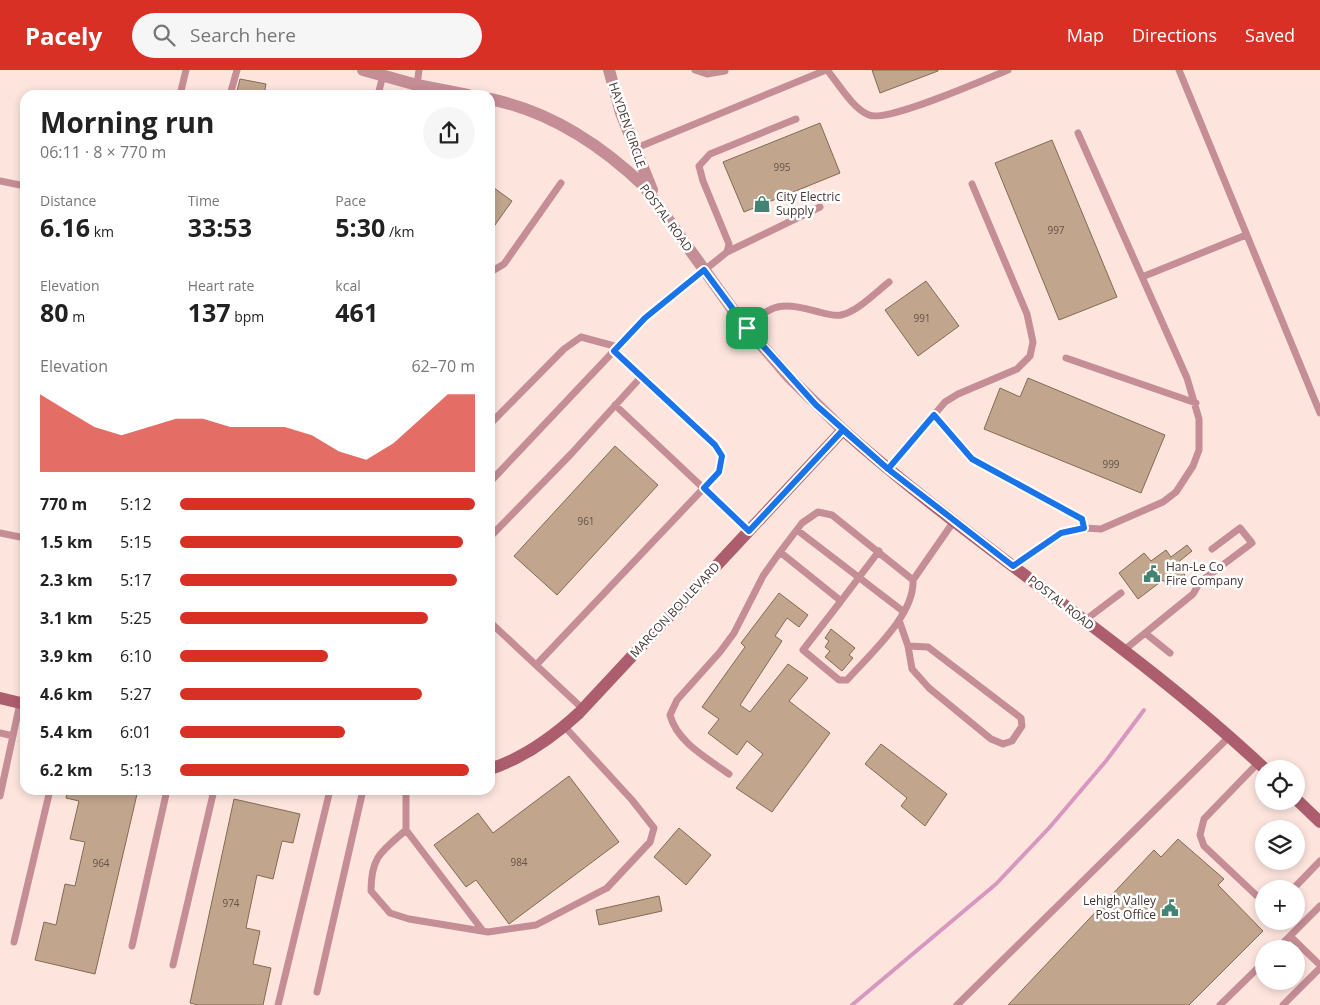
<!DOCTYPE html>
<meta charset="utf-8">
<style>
:root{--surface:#fff;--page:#f6f6f6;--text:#222;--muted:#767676;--accent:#d93025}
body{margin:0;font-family:"Open Sans",sans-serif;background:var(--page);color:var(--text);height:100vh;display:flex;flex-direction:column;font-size:19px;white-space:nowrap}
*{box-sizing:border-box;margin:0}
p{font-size:16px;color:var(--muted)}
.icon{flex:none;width:28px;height:28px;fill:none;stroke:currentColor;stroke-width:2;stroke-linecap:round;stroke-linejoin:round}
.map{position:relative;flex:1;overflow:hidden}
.sheet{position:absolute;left:20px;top:20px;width:475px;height:705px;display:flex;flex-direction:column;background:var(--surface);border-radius:15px;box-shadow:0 2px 8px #0003}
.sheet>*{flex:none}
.fabs{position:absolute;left:1255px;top:690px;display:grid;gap:10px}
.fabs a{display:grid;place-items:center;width:50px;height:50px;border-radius:50%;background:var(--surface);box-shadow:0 2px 8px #0003;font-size:25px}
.pin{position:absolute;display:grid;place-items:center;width:42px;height:42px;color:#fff;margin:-21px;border-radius:10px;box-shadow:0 2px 8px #0006}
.round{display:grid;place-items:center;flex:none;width:52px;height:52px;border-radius:26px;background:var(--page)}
.overview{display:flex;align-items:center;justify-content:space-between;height:85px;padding:0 20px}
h1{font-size:28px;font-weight:700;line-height:38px}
.metrics{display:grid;grid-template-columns:repeat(3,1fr);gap:8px;height:85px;padding:5px 20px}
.metrics div{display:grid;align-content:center}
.metrics b{font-size:25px;font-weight:700}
.metrics small{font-size:14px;font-weight:400}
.metrics p{font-size:14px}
.chart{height:140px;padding:10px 20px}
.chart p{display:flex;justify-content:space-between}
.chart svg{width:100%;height:90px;margin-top:5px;fill:var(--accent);opacity:.7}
ul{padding:0 20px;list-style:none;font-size:16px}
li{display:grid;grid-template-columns:80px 60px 1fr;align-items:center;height:38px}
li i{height:12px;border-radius:6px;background:var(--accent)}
header{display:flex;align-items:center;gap:30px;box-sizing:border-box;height:70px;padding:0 25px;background:var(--accent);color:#fff}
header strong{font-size:24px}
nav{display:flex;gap:28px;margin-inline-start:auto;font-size:18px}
.search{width:350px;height:45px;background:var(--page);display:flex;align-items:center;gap:12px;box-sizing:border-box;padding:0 18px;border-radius:28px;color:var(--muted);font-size:19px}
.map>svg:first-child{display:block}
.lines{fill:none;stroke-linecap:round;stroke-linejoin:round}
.stream{stroke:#d797c1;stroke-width:4}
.building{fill:#c1a58d;stroke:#846a53}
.lane{stroke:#c58d96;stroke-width:7}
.street{stroke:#c58d96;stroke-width:12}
.secondary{stroke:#ad5e6e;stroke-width:12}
.route-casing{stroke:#fff;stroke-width:10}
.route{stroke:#1a73e8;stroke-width:6}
.labels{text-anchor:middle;stroke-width:5;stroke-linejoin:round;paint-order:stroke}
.number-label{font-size:10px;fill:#655249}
.street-label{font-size:12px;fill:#463632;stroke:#fff}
.poi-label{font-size:12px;fill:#463632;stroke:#fff;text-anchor:start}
</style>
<header>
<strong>Pacely</strong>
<div class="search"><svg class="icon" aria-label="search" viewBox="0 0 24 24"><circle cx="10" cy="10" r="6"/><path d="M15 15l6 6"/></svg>Search here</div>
<nav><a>Map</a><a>Directions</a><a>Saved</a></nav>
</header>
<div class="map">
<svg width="1320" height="935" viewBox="0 0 1320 935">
<rect width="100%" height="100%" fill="#fde5de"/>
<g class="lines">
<path class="stream" d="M852,935L996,814L1049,758L1106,691L1144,640"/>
</g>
<path class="building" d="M872,0H938V1L880,23Z
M240,9L266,14L264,25H236Z
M820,53L840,103L744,142L723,92Z
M1052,70L1117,227L1059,250L995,93Z
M490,115L512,131L490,162Z
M926,211L959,256L918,286L885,240Z
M1028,308L1165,365L1141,423L984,359L1000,318L1020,327Z
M615,376L658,415L557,525L514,486Z
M1187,475L1192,481L1176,494L1185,505L1169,517L1163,510L1138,529L1119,503L1144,483L1151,491L1166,480L1171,487Z
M779,523L808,545L799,557L787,548L775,566L782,571L740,635L750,642L788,594L808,608L789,631L830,663L772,742L736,718L763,684L747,671L737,685L708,663L719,649L702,637L745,577L741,573Z
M831,559L855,578L849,585L853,588L842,601L825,587L830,581L825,577L829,571L825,568Z
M881,674L947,724L925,756L901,736L907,728L865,694Z
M569,706L619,772L509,854L476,810L466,817L434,775L478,743L493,763Z
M68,720H138L95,904L35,890L44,852L56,855L65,814L75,816L85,772L70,769L79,731L66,728Z
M234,729L300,744L293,773L282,771L273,809L257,805L246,858L260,861L253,894L271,898L263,935H198L190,933Z
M679,758L711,785L686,815L654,787Z
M1178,769L1224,809L1218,815L1263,861L1189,935H1008L1154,780L1161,787Z
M659,826L662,841L599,855L596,840Z"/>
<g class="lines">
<path class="lane" d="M695,0L707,4L725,1
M827,0C839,14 852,38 869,45C887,53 985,9 1008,0
M1179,0L1320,343
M417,15L419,0
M180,25L186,0
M230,25L237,0
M378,25L383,5
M634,79L826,0
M0,111L25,116
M727,182L820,137
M490,200H494L504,194L561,113
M1142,207L1246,165
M747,258C773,231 784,233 819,242C826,244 834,246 841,245C858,241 875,223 889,212
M1066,288L1196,333
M615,335L749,461
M934,345L972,389L1082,449L1084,458
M490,354L564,279L581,267L618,277
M888,399L945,332L958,324L1017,299L1030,286L1033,272L1027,244L972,114
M490,412L645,248L727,182L729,174L703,111L699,96L710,84L796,49
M797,460L904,542
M0,463L25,468
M490,467L571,384L641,307
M780,482L802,453L818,442L832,445L913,510
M1013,497L1061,463L1084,458L1101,459L1163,432L1176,422L1193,396L1199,380V349L1187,308L1078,63
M841,531L879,481
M899,550L908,576L912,599L929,618L991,669L1003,674L1012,671L1022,656L1021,648L928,577L908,576
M1084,551L1121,523
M490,552L583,639
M1145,563L1170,583
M1123,581L1193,524L1200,512L1252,473L1240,458L1212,479
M537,594L719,402L722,386L715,375L614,281
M0,663L13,666
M1258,693L1204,749L1200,765L1204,776L1256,825L1264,828
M729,704C707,688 677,672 670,645L677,630L720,582L734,563L763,506L780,482L841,531L803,580L839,610H847C869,585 915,545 913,510L954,451
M406,720V760C382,781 371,786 371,821L390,843L409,849L488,862L536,855L607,818L650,772L654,758L632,730L564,656
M0,726L20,633
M406,760L483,861
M1293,819L1320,791
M1290,866L1320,895
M14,872L50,720
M132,876L167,720
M1277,879L1320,836
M173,895L214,720
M317,922L363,720
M278,935L330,720
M957,935L1229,667
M1220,935L1264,892
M1283,935L1320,898"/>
<path class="street" d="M363,0L417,15L468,25
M609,0L621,43L652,120
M490,29C549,41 601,75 644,116L741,251L790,308L843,360"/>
<path class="secondary" d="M0,628L25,634
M490,699C524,688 553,667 579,643L843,360C978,480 1133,575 1265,699
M1296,729L1320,752"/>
</g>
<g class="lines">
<g class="route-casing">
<path id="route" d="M747,258L704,200L645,248L614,281L715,375L722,386L719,402L704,418L749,461L843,360L888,399L1013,496L1061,463L1084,458L1082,449L972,389L934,345L888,399L816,335L747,258"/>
</g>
<use href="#route" class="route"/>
</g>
<defs>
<g id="shop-bare" transform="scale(1.35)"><path d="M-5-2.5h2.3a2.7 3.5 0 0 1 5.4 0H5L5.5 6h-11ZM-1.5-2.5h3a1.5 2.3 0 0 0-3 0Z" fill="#428474" stroke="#fff" stroke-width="2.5" paint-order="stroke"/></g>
<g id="civic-bare" transform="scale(1.35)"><path d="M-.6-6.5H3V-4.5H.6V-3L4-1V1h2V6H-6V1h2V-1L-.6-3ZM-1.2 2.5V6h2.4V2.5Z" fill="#428474" stroke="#fff" stroke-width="2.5" paint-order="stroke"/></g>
</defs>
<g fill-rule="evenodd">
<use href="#shop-bare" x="762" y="134"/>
<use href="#civic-bare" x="1152" y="504"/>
<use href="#civic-bare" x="1170" y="838"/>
</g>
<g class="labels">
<g class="number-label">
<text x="782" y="101">995</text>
<text x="1056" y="164">997</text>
<text x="922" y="252">991</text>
<text x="1111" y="398">999</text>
<text x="586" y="455">961</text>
<text x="519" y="796">984</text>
<text x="101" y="797">964</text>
<text x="231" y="837">974</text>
</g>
<g class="street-label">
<text transform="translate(627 55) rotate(71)" y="4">HAYDEN CIRCLE</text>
<text transform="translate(666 148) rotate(54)" y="4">POSTAL ROAD</text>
<text transform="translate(1061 533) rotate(38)" y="4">POSTAL ROAD</text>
<text transform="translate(675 540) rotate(-47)" y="4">MARCON BOULEVARD</text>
</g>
<g class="poi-label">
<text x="776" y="131">City Electric<tspan x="776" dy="14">Supply</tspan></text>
<text x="1166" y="501">Han-Le Co<tspan x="1166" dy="14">Fire Company</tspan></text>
<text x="1156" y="835" text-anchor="end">Lehigh Valley<tspan x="1156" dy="14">Post Office</tspan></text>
</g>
</g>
</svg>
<div class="fabs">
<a><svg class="icon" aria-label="locate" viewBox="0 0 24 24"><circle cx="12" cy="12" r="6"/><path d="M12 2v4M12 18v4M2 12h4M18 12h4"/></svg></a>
<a><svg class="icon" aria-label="layers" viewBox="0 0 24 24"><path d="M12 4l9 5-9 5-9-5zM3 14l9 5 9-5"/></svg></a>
<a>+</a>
<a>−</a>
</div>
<div class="pin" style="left:747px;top:258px;background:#1e9e55"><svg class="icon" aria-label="arrive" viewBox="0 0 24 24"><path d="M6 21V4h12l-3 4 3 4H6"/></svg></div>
<section class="sheet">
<div class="overview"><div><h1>Morning run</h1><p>06:11 · 8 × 770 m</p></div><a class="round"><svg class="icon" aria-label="share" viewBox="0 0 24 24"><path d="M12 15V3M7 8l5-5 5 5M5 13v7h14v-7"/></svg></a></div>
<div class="metrics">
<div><p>Distance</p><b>6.16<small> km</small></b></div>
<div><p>Time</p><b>33:53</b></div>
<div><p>Pace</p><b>5:30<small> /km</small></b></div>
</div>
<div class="metrics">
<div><p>Elevation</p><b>80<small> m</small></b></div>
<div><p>Heart rate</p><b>137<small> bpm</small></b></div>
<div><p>kcal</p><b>461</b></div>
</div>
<div class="chart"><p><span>Elevation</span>62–70 m</p>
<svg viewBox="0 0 160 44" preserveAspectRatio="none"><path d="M0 44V6L10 14L20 22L30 26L40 22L50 18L60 18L70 22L80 22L90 22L100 26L110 34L120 38L130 30L140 18L150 6L160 6V44z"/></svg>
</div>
<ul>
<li><b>770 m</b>5:12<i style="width:100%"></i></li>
<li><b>1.5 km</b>5:15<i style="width:96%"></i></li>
<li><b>2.3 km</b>5:17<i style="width:94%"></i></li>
<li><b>3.1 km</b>5:25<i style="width:84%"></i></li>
<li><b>3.9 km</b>6:10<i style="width:50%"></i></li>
<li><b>4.6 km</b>5:27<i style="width:82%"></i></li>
<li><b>5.4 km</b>6:01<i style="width:56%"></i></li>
<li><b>6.2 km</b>5:13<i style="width:98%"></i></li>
</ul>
</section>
</div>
